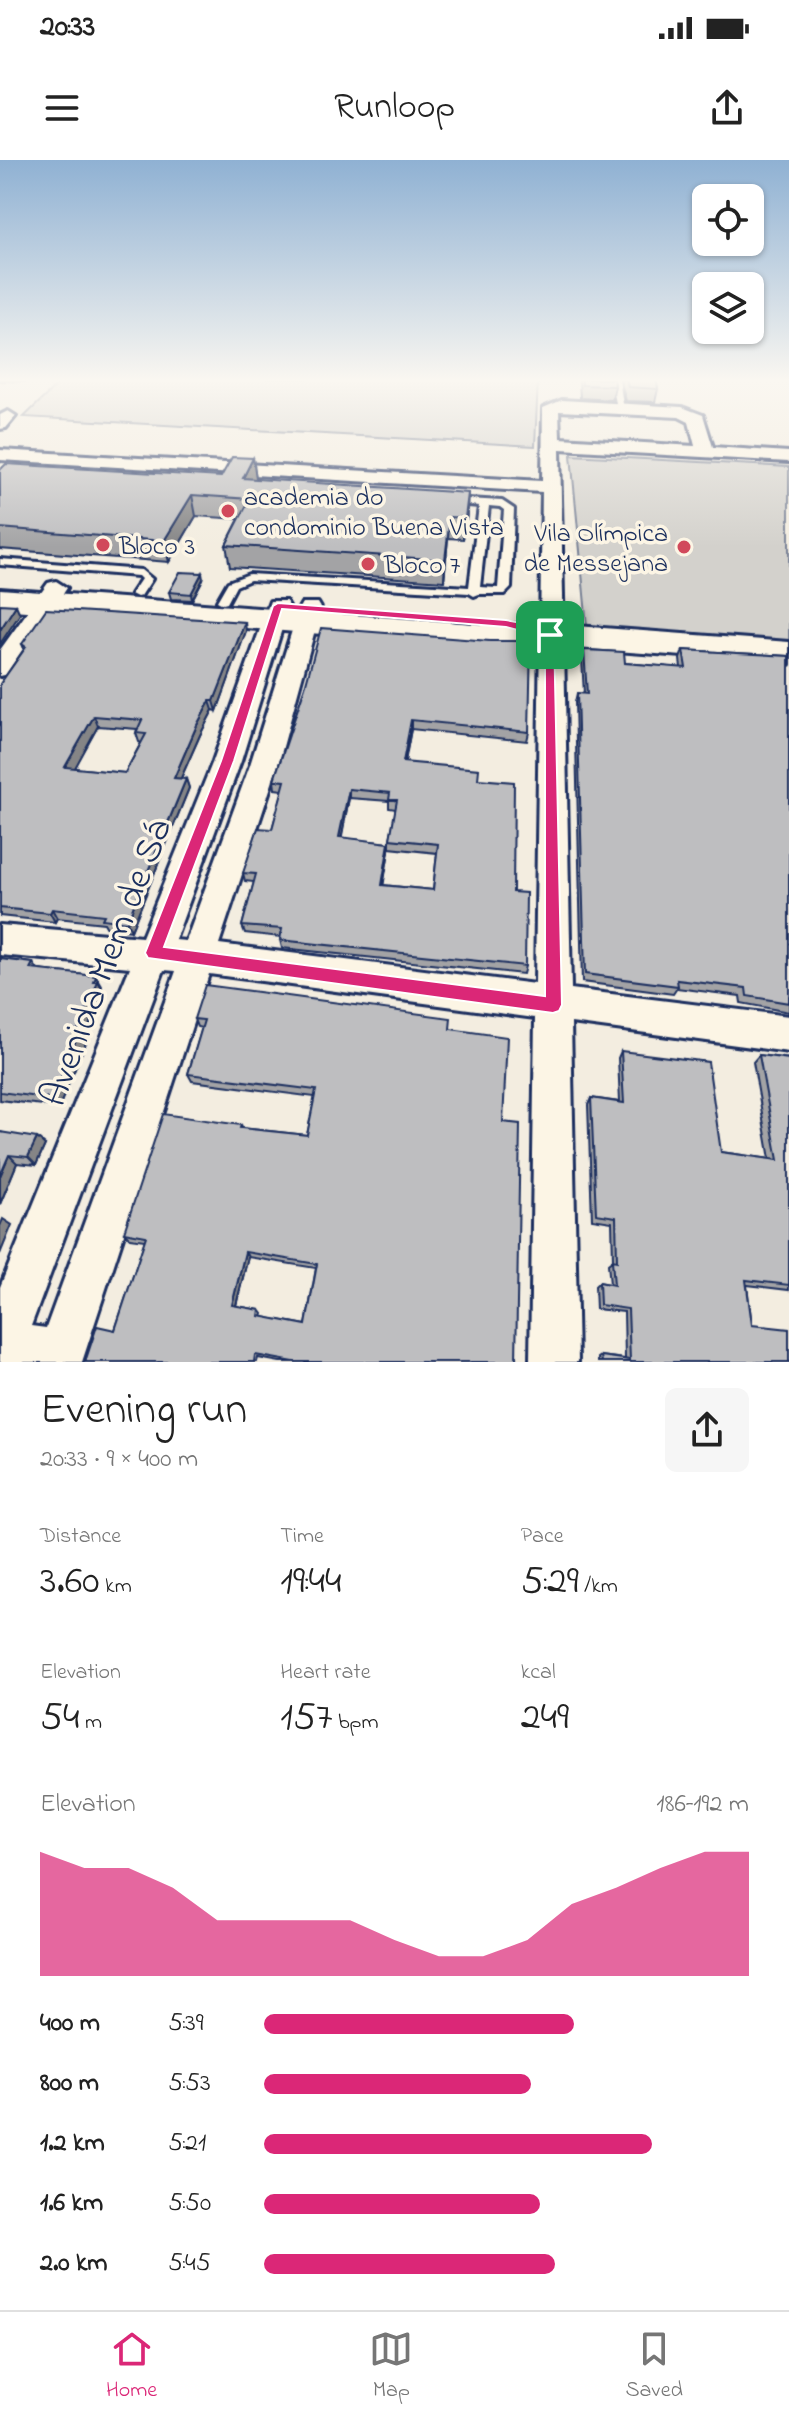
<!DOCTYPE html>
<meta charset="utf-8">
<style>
:root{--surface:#fff;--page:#f6f6f6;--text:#222;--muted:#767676;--line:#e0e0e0;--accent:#db2777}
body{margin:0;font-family:"Indie Flower",sans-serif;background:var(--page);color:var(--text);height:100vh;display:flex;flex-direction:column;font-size:30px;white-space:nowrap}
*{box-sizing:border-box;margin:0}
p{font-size:26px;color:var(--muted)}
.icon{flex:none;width:44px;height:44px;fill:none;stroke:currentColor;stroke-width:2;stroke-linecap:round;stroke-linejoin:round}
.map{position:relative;height:1202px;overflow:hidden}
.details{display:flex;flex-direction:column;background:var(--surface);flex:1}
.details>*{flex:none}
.buttons{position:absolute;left:692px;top:24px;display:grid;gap:16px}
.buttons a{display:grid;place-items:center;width:72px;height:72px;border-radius:12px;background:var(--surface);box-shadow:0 2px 6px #0004;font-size:40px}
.pin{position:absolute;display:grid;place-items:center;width:68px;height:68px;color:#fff;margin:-34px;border-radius:16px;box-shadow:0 4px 12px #0006}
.round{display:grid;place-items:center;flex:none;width:84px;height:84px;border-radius:12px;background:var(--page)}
.headline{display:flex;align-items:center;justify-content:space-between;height:136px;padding:0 40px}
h1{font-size:44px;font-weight:600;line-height:60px}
.stats{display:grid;grid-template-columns:repeat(3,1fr);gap:12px;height:136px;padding:8px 40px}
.stats div{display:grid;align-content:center}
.stats b{font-size:40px;font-weight:600}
.stats small{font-size:22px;font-weight:400}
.stats p{font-size:22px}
.chart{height:224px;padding:16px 40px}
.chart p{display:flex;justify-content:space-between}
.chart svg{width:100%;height:144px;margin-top:8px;fill:var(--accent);opacity:.7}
ul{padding:0 40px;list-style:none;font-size:26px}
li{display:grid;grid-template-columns:128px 96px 1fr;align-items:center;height:60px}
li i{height:20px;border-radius:10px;background:var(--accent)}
.status{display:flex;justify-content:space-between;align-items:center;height:56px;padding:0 40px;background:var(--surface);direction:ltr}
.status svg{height:22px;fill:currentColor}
header{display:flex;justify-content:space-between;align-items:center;height:104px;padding:0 40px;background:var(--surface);font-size:36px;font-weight:600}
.menu{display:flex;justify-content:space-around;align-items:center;height:112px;border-top:2px solid var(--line);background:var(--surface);font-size:22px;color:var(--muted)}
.menu a{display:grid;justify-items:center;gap:4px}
.menu .current{color:var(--accent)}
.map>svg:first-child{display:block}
.green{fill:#d3d1cc;stroke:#778095;stroke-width:2}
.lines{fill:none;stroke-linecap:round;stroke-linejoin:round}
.lane-casing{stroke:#1b2f5e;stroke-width:6}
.street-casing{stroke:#1b2f5e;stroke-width:6}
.secondary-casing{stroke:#1b2f5e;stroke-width:6}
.lane{fill:#fcf5e5;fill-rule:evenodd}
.street{fill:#fcf5e5;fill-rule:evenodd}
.secondary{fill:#fcf5e5;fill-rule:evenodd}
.wall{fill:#a3a3a5;stroke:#1b2f5e;stroke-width:2;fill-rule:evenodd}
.shaded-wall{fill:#858586;stroke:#1b2f5e;stroke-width:2}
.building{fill:#bebec0;stroke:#1b2f5e;stroke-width:2;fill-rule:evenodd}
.route{fill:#db2777;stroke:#fff;stroke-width:2;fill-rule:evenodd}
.poi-dot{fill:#d1495b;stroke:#fcf5e5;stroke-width:3}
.labels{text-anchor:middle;stroke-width:7;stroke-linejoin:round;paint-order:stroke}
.far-poi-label{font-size:26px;fill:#1b2f5e;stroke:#fcf5e5;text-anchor:start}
.near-street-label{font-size:38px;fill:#1b2f5e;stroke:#fcf5e5}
</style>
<div class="status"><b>20:33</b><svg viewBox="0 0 49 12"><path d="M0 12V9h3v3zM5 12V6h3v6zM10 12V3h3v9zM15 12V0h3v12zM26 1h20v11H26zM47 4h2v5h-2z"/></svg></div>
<header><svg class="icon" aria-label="menu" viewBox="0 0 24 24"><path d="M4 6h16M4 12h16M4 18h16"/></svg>Runloop<svg class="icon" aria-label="share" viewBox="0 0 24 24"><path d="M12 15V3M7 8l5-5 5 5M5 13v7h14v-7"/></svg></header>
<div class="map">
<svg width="789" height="1202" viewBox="0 0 789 1202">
<rect width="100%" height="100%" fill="#f3ede0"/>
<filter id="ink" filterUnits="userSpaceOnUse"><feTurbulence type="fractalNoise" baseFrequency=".0125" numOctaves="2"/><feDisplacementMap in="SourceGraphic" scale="16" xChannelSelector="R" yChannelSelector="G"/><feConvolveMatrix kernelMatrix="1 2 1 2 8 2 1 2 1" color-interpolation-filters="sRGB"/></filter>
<g filter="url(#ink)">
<path class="green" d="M63,219H538L535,286L24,257Z
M571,295L789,307V483L587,466Z"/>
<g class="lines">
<g class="lane-casing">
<path id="lane" d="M611,219H619L624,250L617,248Z
M451,338L502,341L514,349L511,428L505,434H479L474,436L469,433L250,420L236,426L227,443L223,444L217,441L228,422L249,414L469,427L479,346L448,343L446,341ZM489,346L500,347L504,350L498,428L480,427Z
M0,399L141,410L152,419L141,436L137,437L131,434L141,419L138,416L0,405Z"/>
</g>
<g class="street-casing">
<path id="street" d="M562,240L682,247L703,255L713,287L789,292V302L560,289L571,829L789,856V892L571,863L578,1202H530L535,858L209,814L82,1202H0V1127L130,807L0,795V765L142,777L213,601L270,441H286L289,446L241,601L175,780L186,781L250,605L299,448L302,443H318L321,448L278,605L219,784L535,824L542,332L0,300V290L542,321L543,248ZM559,251L679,257L689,262L695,286L560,278ZM164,810L176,811L46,1168L31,1166Z
M8,251L16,256L6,268L0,269V255Z
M56,421L67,428L9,514L0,516V490L48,423Z"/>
</g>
<g class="secondary-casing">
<path id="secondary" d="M0,429L489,465L550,464L789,482V504L550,486L489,487L0,449Z"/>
</g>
<use href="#lane" class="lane"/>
<use href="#street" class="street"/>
<use href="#secondary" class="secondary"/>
</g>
<path class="wall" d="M0,219H37L33,222L0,221Z
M579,219H614L615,226L612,240L580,238Z
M620,219H656L658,229L655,242L626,241Z
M253,298L256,319L467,354L463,379L448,378L444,421L230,407L226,385L239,359L196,356L169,402L0,389V310L221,317Z
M203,419L192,440L171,439L169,432Z
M246,471L217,551L213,550L200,575L181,618L186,619L189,628L131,771L107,768L104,763L57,758L55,762L0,756V524L24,489L22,484ZM98,566L137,569L136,573L139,582L141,583L125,613L74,608Z
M584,490L625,503L681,508L680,499L683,490L789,496V852L741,843L740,836L677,828L673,834L582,822L575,542L577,533L584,534L582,499Z
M305,527L529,572L527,581L411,569L405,602L478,619L513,732L525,806L523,814L282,788L280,780L281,777L245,773L242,766L254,722L245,721L243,713L272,669L283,630L275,629L274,620ZM349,638L389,641V648L396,649L390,679V688L437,693L433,730L383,725L389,691V683L341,678Z
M0,799L33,803L38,810L96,816L102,826L101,828L103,831L85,877L87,880L59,947L0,940Z
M194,859L450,869L503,962L516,1202H280L258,1198L257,1202H85L115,1170L145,1080L130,1078L124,1072L241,965L242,968L307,975L315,937L192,921L188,914L202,868L197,867ZM248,1097L316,1108L306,1165L262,1157L263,1154L260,1150L236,1146Z
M621,891L721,992L770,999L753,902L759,895L789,899V1130L747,1125L752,1165L789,1202H598V1198L601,1196L625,1199L624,1152L596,1149L595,1126L599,1122L610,1124L608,1104L613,1100L612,1062L592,1059L588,945L591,938L620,942L618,898Z
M0,972L45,985L36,1005L17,1003L0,1044Z"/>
<path class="shaded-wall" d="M253,298L256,318L246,339L243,318Z
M468,333L467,354L463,379L465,358Z
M192,335L196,356L169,402L164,381Z
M450,357L448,378L444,421L445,400Z
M202,413L203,419L192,440L191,434Z
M16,445L20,454L0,484V470Z
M245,462L246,471L217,551L214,541Z
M210,541L213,550L200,575L177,627L174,618L197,565Z
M94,556L98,566L70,617L65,607Z
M411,560V569L403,610V602Z
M186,619L189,628L131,771L127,762Z
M349,629V638L340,686L339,677Z
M389,683V691L382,733V725Z
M52,749L57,758L55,762L50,753Z
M96,816L103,831L85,877L87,880L59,947L52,939Z
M37,978L45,985L36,1005L28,997Z
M9,995L17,1003L0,1044V1016Z
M3,1059L12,1065L0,1094V1066Z
M245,1092L248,1097L235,1149L232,1145Z"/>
<path class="building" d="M582,219H614L615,226L582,225Z
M626,219H656L658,229L628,227Z
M232,297L253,298L243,318L468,333L465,358L450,357L445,400L226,385L250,339L192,335L164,381L0,368V310L6,304L221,317Z
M180,412L202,413L191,434L169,432Z
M0,444L16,445L0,470Z
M46,449L245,462L214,541H210L197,565L174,618L186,619L127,762L102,759L104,755L52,749L50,753L0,748V524L26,487L22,484ZM94,556L142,560L136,573L146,574L125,613L65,607Z
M321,468L490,481H531L529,572L411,560L403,602L479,609L478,619L514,622L513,732L526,733L525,806L280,780L282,769L242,766L256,714L243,713L258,668L272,669L285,621L274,620L305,527ZM349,629L390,633L389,640H397L390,679L438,684L433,730L382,725L389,683L339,677Z
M584,490L624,492L625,503L686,508L683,490L789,496V843L747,836L746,828L677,820L678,826L585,814L577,533L587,534Z
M0,799L33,803L30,809L96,816L94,822H98L78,870H80L52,939L0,932Z
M205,825L451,858L450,869L507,877L503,962L520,964L516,1202H294L255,1195L254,1202H85L97,1166L115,1170L146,1076L124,1072L163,954L241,965L240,968L307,975L316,930L188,914L204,860L194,859ZM245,1092L317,1104L306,1165L259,1156L260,1150L232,1145Z
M621,891L708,902L721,992L778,1000L759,895L789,899V1125L746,1120L752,1165L789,1169V1202H602L601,1196L630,1200L628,1149L600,1145L599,1122L614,1125L612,1100L617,1101L616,1057L596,1054L591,938L624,943Z
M0,972L37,978L28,997L9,995L0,1016Z"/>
</g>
<linearGradient id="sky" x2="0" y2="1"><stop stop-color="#8fb1d3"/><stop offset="0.57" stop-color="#faf7f1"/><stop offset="1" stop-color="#faf7f1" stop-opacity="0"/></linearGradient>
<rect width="789" height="387" fill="url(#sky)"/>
<path class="route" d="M278,443L506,460L536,466L554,473L562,845L559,851L553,853L148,798L145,793L221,601L273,446ZM282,449L506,467L545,477V836L164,787L234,601Z"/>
<g class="poi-dot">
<circle cx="228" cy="351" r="8"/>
<circle cx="103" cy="385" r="8"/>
<circle cx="684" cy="387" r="8"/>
<circle cx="368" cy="404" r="8"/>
</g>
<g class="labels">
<g class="far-poi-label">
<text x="244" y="345">academia do<tspan x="244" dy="30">condominio Buena Vista</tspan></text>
<text x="668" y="381" text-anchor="end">Vila Olímpica<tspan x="668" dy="30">de Messejana</tspan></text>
<text x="119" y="394">Bloco 3</text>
<text x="384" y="413">Bloco 7</text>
</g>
<g class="near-street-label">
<text transform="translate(104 802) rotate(-69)" y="13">Avenida Mem de Sá</text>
</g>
</g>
</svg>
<div class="buttons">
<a><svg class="icon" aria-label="locate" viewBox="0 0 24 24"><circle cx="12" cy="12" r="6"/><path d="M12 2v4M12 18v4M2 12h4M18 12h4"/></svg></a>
<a><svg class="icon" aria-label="layers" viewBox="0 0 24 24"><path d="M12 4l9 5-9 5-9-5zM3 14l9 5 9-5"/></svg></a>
</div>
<div class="pin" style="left:550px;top:475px;background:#1e9e55"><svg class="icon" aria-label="arrive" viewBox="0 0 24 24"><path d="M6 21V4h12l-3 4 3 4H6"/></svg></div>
</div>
<section class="details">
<div class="headline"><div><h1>Evening run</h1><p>20:33 · 9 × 400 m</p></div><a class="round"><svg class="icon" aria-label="share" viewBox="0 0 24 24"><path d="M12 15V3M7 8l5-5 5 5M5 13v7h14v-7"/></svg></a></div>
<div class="stats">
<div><p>Distance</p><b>3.60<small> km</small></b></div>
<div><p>Time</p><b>19:44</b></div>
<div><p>Pace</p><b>5:29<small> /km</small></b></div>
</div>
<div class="stats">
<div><p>Elevation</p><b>54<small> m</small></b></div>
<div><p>Heart rate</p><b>157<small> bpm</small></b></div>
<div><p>kcal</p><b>249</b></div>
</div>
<div class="chart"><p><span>Elevation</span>186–192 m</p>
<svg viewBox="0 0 160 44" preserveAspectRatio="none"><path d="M0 44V6L10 11L20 11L30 17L40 27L50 27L60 27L70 27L80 33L90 38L100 38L110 33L120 22L130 17L140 11L150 6L160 6V44z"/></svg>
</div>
<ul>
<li><b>400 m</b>5:39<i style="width:64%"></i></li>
<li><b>800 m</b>5:53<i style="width:55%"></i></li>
<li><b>1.2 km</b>5:21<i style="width:80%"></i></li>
<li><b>1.6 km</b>5:50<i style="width:57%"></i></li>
<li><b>2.0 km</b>5:45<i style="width:60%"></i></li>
</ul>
</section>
<nav class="menu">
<a class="current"><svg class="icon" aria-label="home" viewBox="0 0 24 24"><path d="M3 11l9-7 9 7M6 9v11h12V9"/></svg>Home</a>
<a><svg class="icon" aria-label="map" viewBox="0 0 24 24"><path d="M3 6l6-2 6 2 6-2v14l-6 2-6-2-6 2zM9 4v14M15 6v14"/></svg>Map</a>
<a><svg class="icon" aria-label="saved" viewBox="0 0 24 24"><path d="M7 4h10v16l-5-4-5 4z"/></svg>Saved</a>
</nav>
